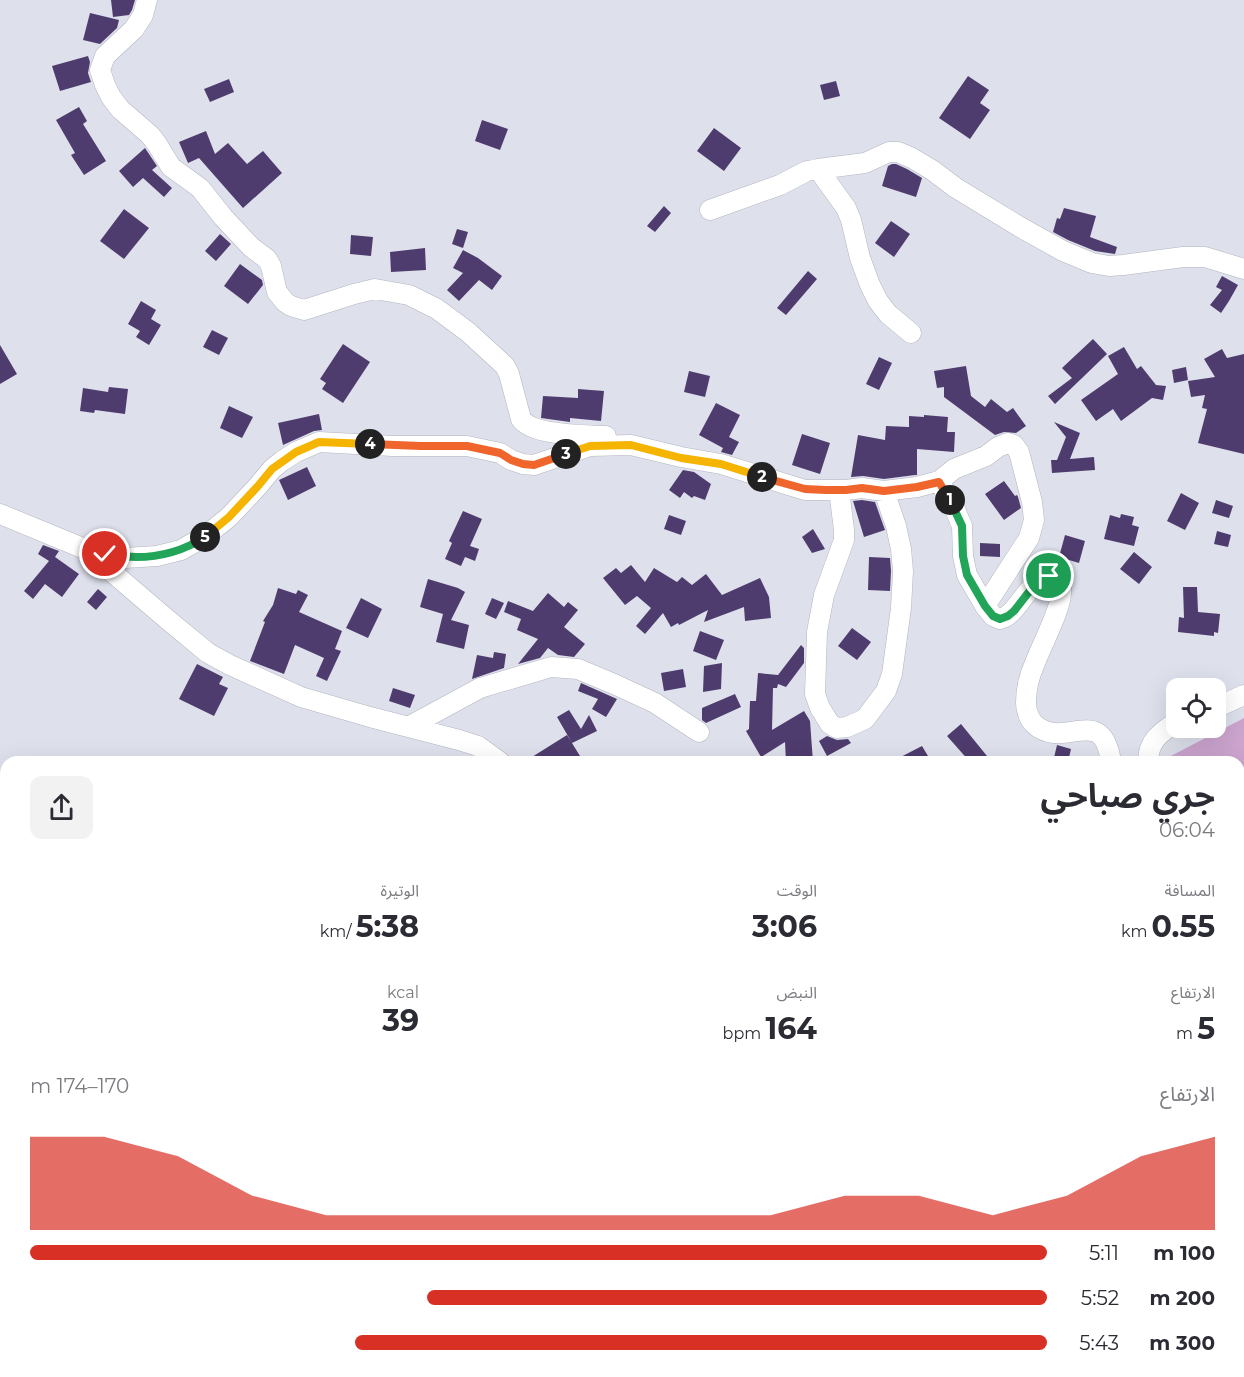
<!DOCTYPE html>
<html lang="ar">
<meta charset="utf-8">
<style>
:root{--surface:#fff;--page:#f2f2f3;--text:#2b2b33;--muted:#7c7c81;--accent:#d93025}
body{margin:0;font-family:Montserrat,"Noto Sans Arabic",sans-serif;background:var(--page);color:var(--text);direction:rtl;height:100vh;display:flex;flex-direction:column;font-size:22px;white-space:nowrap}
*{box-sizing:border-box;margin:0}
p{font-size:20px;color:var(--muted)}
.icon{flex:none;width:33px;height:33px;fill:none;stroke:currentColor;stroke-width:2;stroke-linecap:round;stroke-linejoin:round}
.map{position:relative;flex:1;overflow:hidden;direction:ltr}
.sheet{position:absolute;left:0px;top:756px;width:1245px;height:621px;display:flex;flex-direction:column;background:var(--surface);border-radius:18px 18px 0 0;box-shadow:0 6px 24px #0002;direction:rtl}
.sheet>*{flex:none}
.tools{position:absolute;left:1166px;top:678px;display:grid;gap:12px}
.tools a{display:grid;place-items:center;width:60px;height:60px;border-radius:12px;background:var(--surface);box-shadow:0 6px 24px #0002;font-size:30px}
.pin{position:absolute;display:grid;place-items:center;width:51px;height:51px;color:#fff;margin:-26px;border:3px solid #fff;border-radius:50%;box-shadow:0 2px 6px #0007}
.km{position:absolute;width:30px;height:30px;margin:-15px;border-radius:50%;background:#222;color:#fff;font-size:16px;line-height:30px;text-align:center}
.round{display:grid;place-items:center;flex:none;width:63px;height:63px;border-radius:12px;background:var(--page)}
.summary{display:flex;align-items:center;justify-content:space-between;height:102px;padding:0 30px}
h1{font-size:33px;font-weight:700;line-height:45px}
.metrics{display:grid;grid-template-columns:repeat(3,1fr);gap:9px;height:102px;padding:6px 30px}
.metrics div{display:grid;align-content:center}
.metrics b{font-size:30px;font-weight:700}
.metrics small{font-size:16px;font-weight:400}
.metrics p{font-size:16px}
.chart{height:168px;padding:12px 30px}
.chart p{display:flex;justify-content:space-between}
.chart svg{width:100%;height:108px;margin-top:6px;fill:var(--accent);opacity:.7}
ul{padding:0 30px;list-style:none;font-size:20px}
li{display:grid;grid-template-columns:96px 72px 1fr;align-items:center;height:45px}
li i{height:15px;border-radius:8px;background:var(--accent)}
.map>svg:first-child{display:block}
.green{fill:#cda5cf}
.building{fill:#4f3c6e}
.lines{fill:none;stroke-linecap:round;stroke-linejoin:round}
.minor-casing{stroke:#b2b5bf;stroke-width:21}
.minor{stroke:#fff;stroke-width:20}
.split-1-casing{stroke:#fff;stroke-width:12}
.split-2-casing{stroke:#fff;stroke-width:12}
.split-3-casing{stroke:#fff;stroke-width:12}
.split-4-casing{stroke:#fff;stroke-width:12}
.split-5-casing{stroke:#fff;stroke-width:12}
.split-6-casing{stroke:#fff;stroke-width:12}
.split-1{stroke:#22a559;stroke-width:8}
.split-2{stroke:#f0652b;stroke-width:8}
.split-3{stroke:#f5b400;stroke-width:8}
.split-4{stroke:#f0652b;stroke-width:8}
.split-5{stroke:#f5b400;stroke-width:8}
.split-6{stroke:#22a559;stroke-width:8}
</style>
<div class="map">
<svg width="1244" height="1377" viewBox="0 0 1244 1377">
<rect width="100%" height="100%" fill="#dee1ec"/>
<path class="green" d="M1244,718V885L1239,877V762H1169L1167,758Z"/>
<path class="building" d="M111,0H135L132,10L129,15L113,17Z
M90,13L119,20L117,28L100,44L83,40Z
M88,56L90,62L88,73L91,82L60,91L52,66Z
M968,76L989,90L980,103L990,110L970,139L939,118Z
M229,79L234,92L210,102L204,89Z
M836,81L840,96L824,100L820,85Z
M79,107L87,121L83,124L106,161L84,175L71,155L75,153L56,120Z
M482,120L508,129L500,150L475,141Z
M714,128L741,148L724,171L697,151Z
M206,131L215,154L228,143L247,164L263,151L282,173L243,208L199,158L188,163L179,142Z
M145,148L157,166L152,170L172,188L164,197L143,178L133,187L119,171Z
M892,164H896L907,169L922,178L916,197L882,186L888,166Z
M664,206L671,213L655,232L647,226Z
M1064,208L1096,216L1090,237L1117,247L1115,254L1095,251L1068,240L1053,232L1057,218L1060,219Z
M124,209L149,228L124,259L100,241Z
M891,221L910,234L894,257L875,243Z
M457,229L468,232L463,248L452,244Z
M220,234L231,244L216,261L205,251Z
M351,235L373,237L371,256L350,254Z
M425,248L426,270L391,272L390,252Z
M463,250L478,258L502,276L492,290L479,280L459,301L447,290L463,273L453,268Z
M240,264L262,280L263,285L248,304L224,286Z
M808,271L817,279L786,315L777,308Z
M1222,276L1238,285L1229,301L1221,313L1210,305L1222,290L1216,287Z
M141,301L156,310L151,319L161,325L149,345L136,337L140,331L128,324Z
M212,330L228,338L219,355L203,347Z
M1093,339L1107,354L1055,404L1048,396L1072,378L1062,368Z
M343,344L370,362L343,403L322,389L326,383L320,379Z
M0,345L17,374L0,384Z
M1124,347L1137,369L1141,366L1156,385L1166,386L1163,400L1152,398L1121,421L1113,409L1096,421L1081,400L1118,374L1108,356Z
M1222,349L1227,358L1244,354V454L1198,443L1207,409L1202,408L1205,395L1191,397L1188,381L1215,377L1204,359Z
M879,357L892,363L879,390L866,384Z
M966,366L971,396L985,407L991,399L1007,412L1013,408L1026,426L1016,433L1004,432L995,435L944,397V387L937,388L934,371Z
M1186,367L1188,380L1174,383L1172,370Z
M689,371L710,376L705,397L684,392Z
M109,387L128,389L125,414L95,410L94,413L80,411L83,388L108,392Z
M578,389L604,391L601,421L570,418V422L541,418L543,396L578,398Z
M716,403L740,415L729,437L739,442L732,455L721,452L723,448L699,435Z
M229,406L253,417L242,438L220,428Z
M319,414L322,430L314,431L283,445L278,423Z
M924,415L948,417L947,432H955L954,452L917,449V475H915L884,479L863,476L851,477L858,435L885,440L886,426L909,427V416L924,417Z
M1054,422L1080,433L1070,459L1094,457L1095,470L1052,473L1051,460H1057L1066,437Z
M802,434L830,443L820,474L792,465Z
M307,467L316,486L288,500L279,480Z
M683,470L694,472L711,484L705,500L694,496L692,498L684,492L680,498L669,490Z
M1004,481L1015,496L1017,495L1018,497L1021,508L1004,520L985,494Z
M1181,493L1199,503L1185,530L1167,521Z
M862,500L875,502L885,530L864,537L853,501Z
M1216,500L1233,506L1229,518L1212,513Z
M463,511L482,519L470,546L479,549L475,561L465,557L461,566L445,559L452,543L449,541Z
M1121,514L1134,517L1132,525L1139,527L1134,546L1104,539L1110,515L1120,518Z
M669,515L686,521L681,535L664,529Z
M813,529L825,549L812,553L802,537Z
M1217,531L1231,535L1228,547L1214,544Z
M1065,535L1085,541L1079,563L1059,557Z
M980,543L1000,544V557L980,556Z
M43,545L59,551L55,557L79,574L62,597L45,584L33,599L24,591L49,561L38,554Z
M1134,552L1152,567L1139,584L1120,569Z
M869,557L890,558L891,571L890,591L868,590Z
M631,565L645,582L654,568L677,582L682,577L692,585L706,574L722,595L760,578L769,597L771,618L745,621L744,607L704,622L708,610L679,625L678,623L671,627L663,613L645,634L636,626L651,608L637,596L625,605L603,578L616,568L621,573Z
M428,579L458,588L465,592L451,620L469,625L464,649L436,642L443,614L420,607Z
M1183,587H1197L1198,612L1220,614L1218,633L1214,632V636L1178,632L1179,617L1184,618Z
M278,588L296,594L298,590L308,595L299,612L342,631L335,649L341,651L327,681L316,676L324,658L295,645L284,674L250,661L265,622L263,621L273,605Z
M98,589L107,597L96,610L87,602Z
M548,593L564,607L568,602L578,610L564,627L585,644L574,657L558,655L548,648L540,658L518,664L538,639L517,630L521,619L504,612L508,601L533,611Z
M361,598L382,609L368,638L346,628Z
M492,598L504,603L496,619L485,614Z
M852,628L871,642L857,660L838,646Z
M700,631L724,640L716,660L693,651Z
M801,645L804,648V663L786,687L778,684L777,688H773L772,730L804,711L810,721L813,762H786L785,742L761,757L746,731L749,729L750,701H756L758,673L778,675Z
M494,652L506,654L504,668L472,679L477,655L493,658Z
M722,663L721,689L703,692L704,666Z
M197,664L223,677L219,684L228,688L214,716L179,699Z
M683,669L686,687L664,691L661,673Z
M581,683L617,699L606,717L592,709L598,699L578,691Z
M393,688L415,695L410,708L389,701Z
M735,694L741,707L706,723L702,720V708Z
M569,710L581,729L589,715L597,731L572,743L557,717Z
M961,724L987,756L985,757L989,762H970L947,736Z
M567,735L580,756L570,762H524Z
M827,736L837,740L848,739L851,743L827,756L819,741Z
M1057,745L1071,749L1068,762H1053Z
M922,746L928,756L917,762H891Z"/>
<g class="lines">
<g class="minor-casing">
<path id="minor" d="M147,0L143,15L134,29L105,56L100,70L105,85L111,97L120,109L150,135L157,144L171,167L200,188L223,217L251,247L267,259L271,266L277,292L285,302L291,306L304,310L354,294L375,289L409,295L437,309L468,332L505,366L509,374L521,419C533,436 585,435 606,436
M818,169L846,208L851,220L860,258L870,285L878,301L888,314L911,333
M710,210L780,185L807,171L818,169L865,163L889,152H898L912,158L932,170L956,188L1020,227L1063,251L1092,263L1109,266L1123,265L1183,257H1205L1244,269
M939,481L954,507L962,526L963,556L967,575L985,606L993,616L1000,619C1002,618 1007,617 1008,615C1020,608 1038,566 1055,578C1058,580 1061,586 1061,590C1063,606 1041,646 1035,663C1029,676 1026,689 1026,703C1026,710 1029,719 1034,724C1064,752 1102,701 1111,762
M839,490L844,530V540L824,595L817,632L815,694L820,708L830,724L837,728L847,727L865,719L886,691L892,674L901,608L903,571L901,549L896,526L884,491
M0,514L85,549L168,620L208,653L230,665L301,697L370,717L459,740L478,746L500,762
M85,549L125,558L157,556L181,550L204,537L229,517L258,486L272,469L282,461L296,452L319,442L393,446H467L500,453L511,460L523,464L534,465L590,446L631,445L681,457L721,464L805,490H846L862,488L884,491L917,487L939,481L954,469L986,456L998,447L1008,443L1014,445L1019,452L1032,502L1034,520L1029,538L985,606
M1215,708L1244,695
M408,727L480,688L551,667L578,669L614,684L655,703L699,732
M1148,762C1148,741 1160,733 1176,722
M0,829L6,830
M0,912L6,916
M1004,1371L1017,1377"/>
</g>
<use href="#minor" class="minor"/>
</g>
<g class="lines">
<g class="split-1-casing">
<path id="split-1" d="M950,500L962,526L963,556L967,575L985,606L993,616L1000,619L1008,616L1014,611L1039,579L1049,576"/>
</g>
<g class="split-2-casing">
<path id="split-2" d="M762,477L805,489L826,490H846L862,488L884,491L917,487L939,482L950,500"/>
</g>
<g class="split-3-casing">
<path id="split-3" d="M566,454L590,446L631,445L681,458L721,464L762,477"/>
</g>
<g class="split-4-casing">
<path id="split-4" d="M370,444L421,446H467L500,453L511,460L523,464L534,465L566,454"/>
</g>
<g class="split-5-casing">
<path id="split-5" d="M205,537L229,517L258,486L272,469L296,452L319,442L370,444"/>
</g>
<g class="split-6-casing">
<path id="split-6" d="M105,554C141,561 174,557 205,537"/>
</g>
<use href="#split-1" class="split-1"/>
<use href="#split-2" class="split-2"/>
<use href="#split-3" class="split-3"/>
<use href="#split-4" class="split-4"/>
<use href="#split-5" class="split-5"/>
<use href="#split-6" class="split-6"/>
</g>
</svg>
<div class="tools">
<a><svg class="icon" aria-label="locate" viewBox="0 0 24 24"><circle cx="12" cy="12" r="6"/><path d="M12 2v4M12 18v4M2 12h4M18 12h4"/></svg></a>
</div>
<div class="pin" style="left:1049px;top:576px;background:#1e9e55"><svg class="icon" aria-label="arrive" viewBox="0 0 24 24"><path d="M6 21V4h12l-3 4 3 4H6"/></svg></div>
<div class="pin" style="left:105px;top:554px;background:#d93025"><svg class="icon" aria-label="check" viewBox="0 0 24 24"><path d="M5 12l5 5 9-10"/></svg></div>
<b class="km" style="left:950px;top:500px">1</b>
<b class="km" style="left:762px;top:477px">2</b>
<b class="km" style="left:566px;top:454px">3</b>
<b class="km" style="left:370px;top:444px">4</b>
<b class="km" style="left:205px;top:537px">5</b>
<section class="sheet">
<div class="summary"><div><h1>جري صباحي</h1><p>06:04</p></div><a class="round"><svg class="icon" aria-label="share" viewBox="0 0 24 24"><path d="M12 15V3M7 8l5-5 5 5M5 13v7h14v-7"/></svg></a></div>
<div class="metrics">
<div><p>المسافة</p><b>0.55<small> km</small></b></div>
<div><p>الوقت</p><b>3:06</b></div>
<div><p>الوتيرة</p><b>5:38<small> /km</small></b></div>
</div>
<div class="metrics">
<div><p>الارتفاع</p><b>5<small> m</small></b></div>
<div><p>النبض</p><b>164<small> bpm</small></b></div>
<div><p>kcal</p><b>39</b></div>
</div>
<div class="chart"><p><span>الارتفاع</span>170–174 m</p>
<svg viewBox="0 0 160 44" preserveAspectRatio="none"><path d="M0 44V6L10 6L20 14L30 30L40 38L50 38L60 38L70 38L80 38L90 38L100 38L110 30L120 30L130 38L140 30L150 14L160 6V44z"/></svg>
</div>
<ul>
<li><b>100 m</b>5:11<i style="width:100%"></i></li>
<li><b>200 m</b>5:52<i style="width:61%"></i></li>
<li><b>300 m</b>5:43<i style="width:68%"></i></li>
</ul>
</section>
</div>
